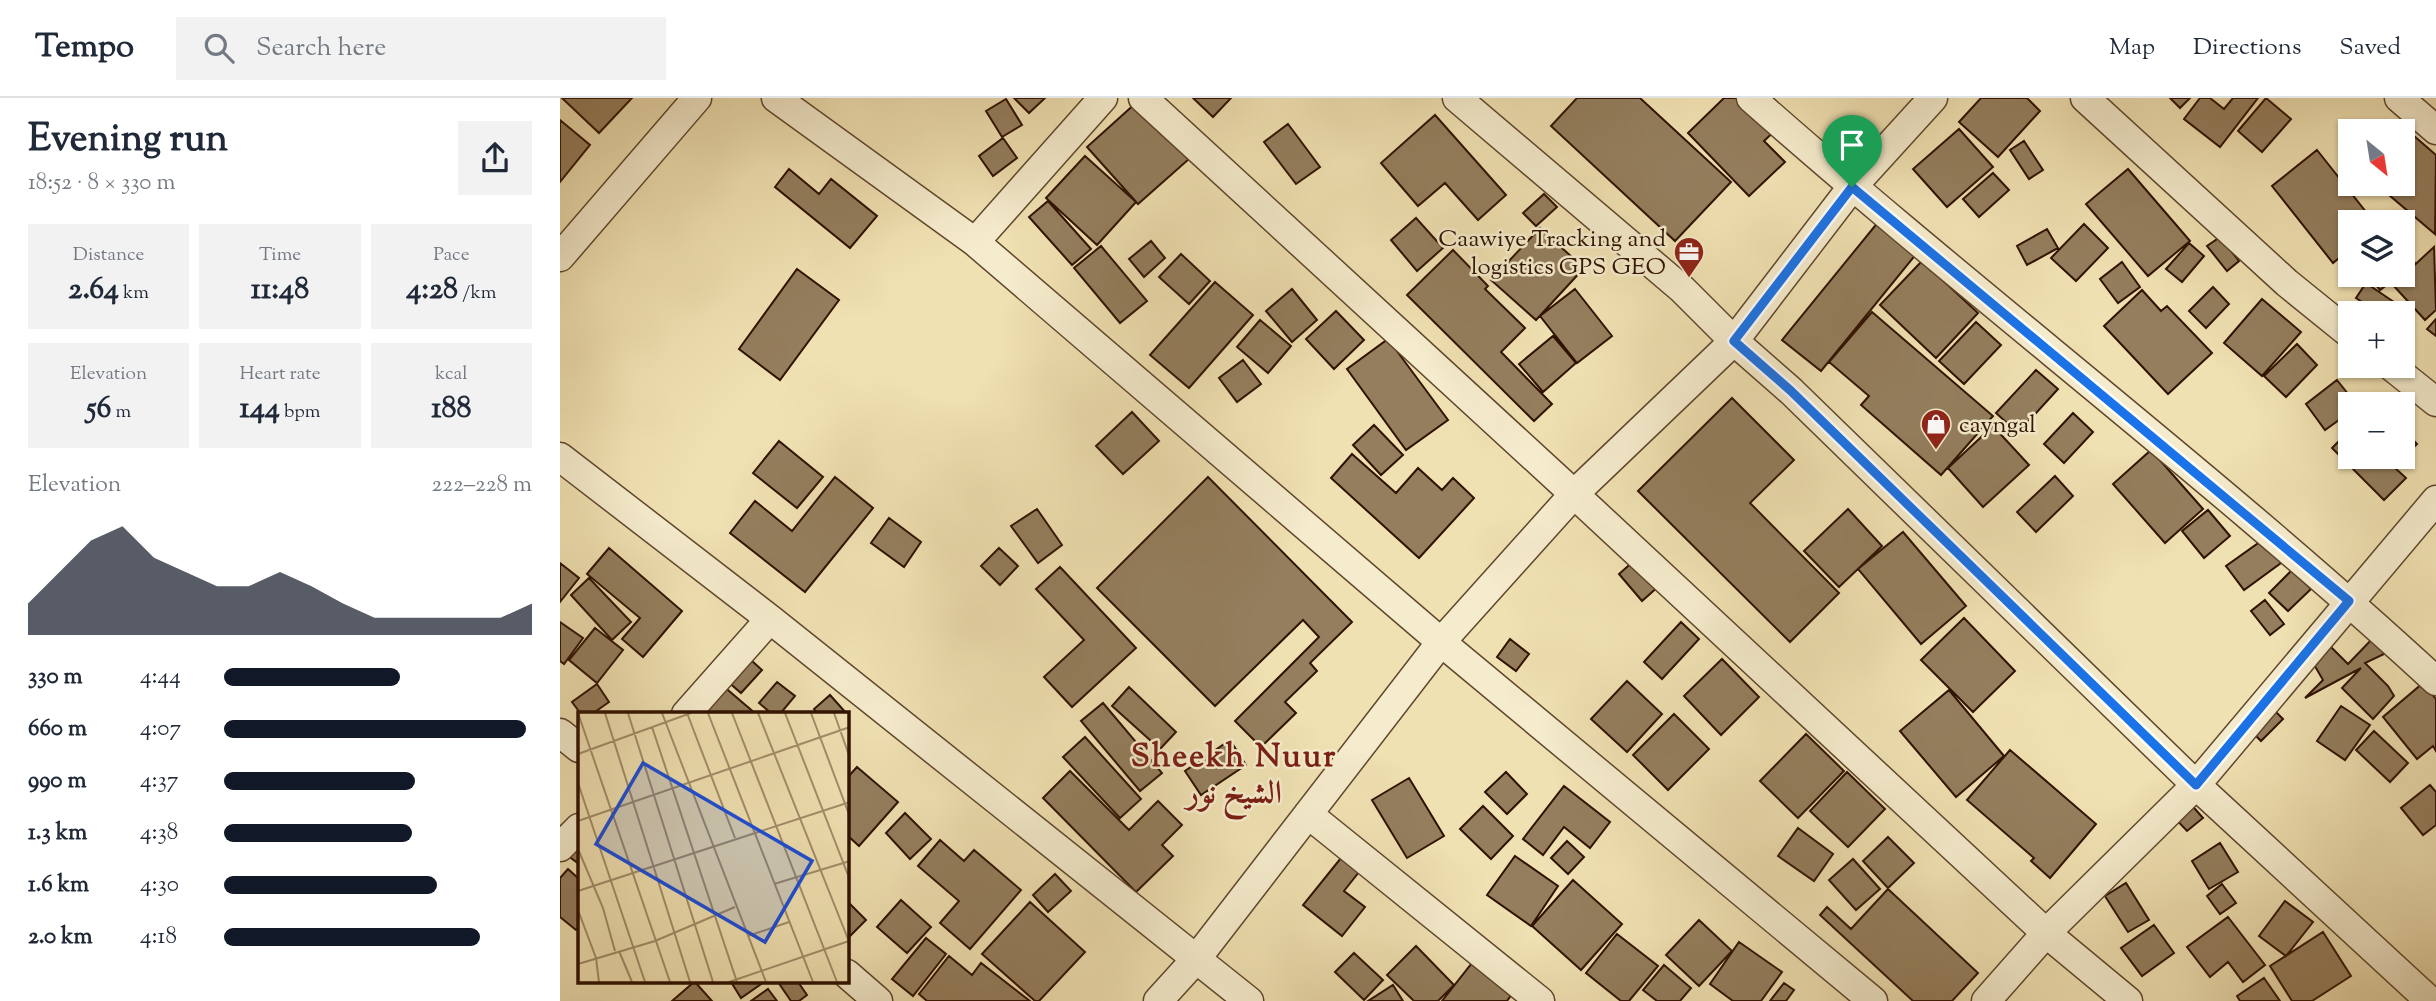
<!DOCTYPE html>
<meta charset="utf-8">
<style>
:root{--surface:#fff;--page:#f2f2f3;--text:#1f2937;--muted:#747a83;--line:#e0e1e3;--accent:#111827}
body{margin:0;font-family:"Sorts Mill Goudy",Amiri,serif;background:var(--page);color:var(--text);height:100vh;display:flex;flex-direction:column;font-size:26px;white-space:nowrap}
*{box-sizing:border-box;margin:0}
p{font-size:23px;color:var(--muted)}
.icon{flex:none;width:38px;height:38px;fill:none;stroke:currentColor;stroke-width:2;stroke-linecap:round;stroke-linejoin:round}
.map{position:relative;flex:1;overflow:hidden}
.sheet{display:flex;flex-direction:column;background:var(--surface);width:560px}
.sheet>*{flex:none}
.needle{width:46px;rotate:150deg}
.buttons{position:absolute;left:1778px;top:21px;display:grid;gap:14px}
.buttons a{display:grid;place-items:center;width:77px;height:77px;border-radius:0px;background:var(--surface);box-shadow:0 2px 5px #0004;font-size:35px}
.pin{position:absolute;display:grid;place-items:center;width:60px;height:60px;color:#fff;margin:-72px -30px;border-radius:50% 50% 50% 0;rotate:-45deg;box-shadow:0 0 7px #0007}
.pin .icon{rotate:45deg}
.round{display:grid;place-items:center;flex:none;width:74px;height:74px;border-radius:0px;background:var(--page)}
.head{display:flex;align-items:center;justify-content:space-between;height:119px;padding:0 28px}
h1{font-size:38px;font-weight:700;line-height:52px}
.figures{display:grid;grid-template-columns:repeat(3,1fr);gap:10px;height:119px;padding:7px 28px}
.figures div{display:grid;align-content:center;border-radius:0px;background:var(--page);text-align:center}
.figures b{font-size:30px;font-weight:700}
.figures small{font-size:19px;font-weight:400}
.figures p{font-size:19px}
.chart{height:196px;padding:14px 28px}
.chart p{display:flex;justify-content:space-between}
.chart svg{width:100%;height:126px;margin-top:7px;fill:var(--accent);opacity:.7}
ul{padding:0 28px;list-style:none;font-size:23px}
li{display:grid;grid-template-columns:112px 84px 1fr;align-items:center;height:52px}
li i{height:18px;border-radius:9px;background:var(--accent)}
header{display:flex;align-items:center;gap:42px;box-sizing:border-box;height:98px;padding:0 35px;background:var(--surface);border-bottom:2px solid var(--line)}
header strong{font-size:33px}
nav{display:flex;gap:38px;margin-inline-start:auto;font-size:24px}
.search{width:490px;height:63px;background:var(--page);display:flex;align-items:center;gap:18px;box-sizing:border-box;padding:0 24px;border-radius:0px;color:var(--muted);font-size:26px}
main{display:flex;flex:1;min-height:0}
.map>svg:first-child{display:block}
.building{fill:#947e5d;stroke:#301201;stroke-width:2}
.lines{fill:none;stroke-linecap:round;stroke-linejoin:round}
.minor-casing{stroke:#60462d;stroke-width:31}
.minor{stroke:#f5eccd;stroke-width:28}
.route-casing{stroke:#fff;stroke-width:14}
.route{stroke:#1a73e8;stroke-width:9}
.labels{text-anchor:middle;stroke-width:5;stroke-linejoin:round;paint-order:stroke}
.poi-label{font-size:24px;fill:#301201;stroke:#f5eccd;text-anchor:end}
.district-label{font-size:32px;font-weight:bold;letter-spacing:2px;fill:#7a1f14;stroke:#f5eccd}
.inset-road{fill:none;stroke:#a38e6b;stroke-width:2}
.view{fill:#1d4ed8;fill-opacity:0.15;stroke:#1d4ed8;stroke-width:3.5}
.inset-edge{fill:none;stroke:#301201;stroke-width:3.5}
</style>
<header>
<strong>Tempo</strong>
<div class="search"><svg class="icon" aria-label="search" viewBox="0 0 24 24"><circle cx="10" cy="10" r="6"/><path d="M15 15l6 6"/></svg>Search here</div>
<nav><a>Map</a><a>Directions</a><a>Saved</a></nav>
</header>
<main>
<section class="sheet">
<div class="head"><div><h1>Evening run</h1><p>18:52 · 8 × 330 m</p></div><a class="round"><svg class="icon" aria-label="share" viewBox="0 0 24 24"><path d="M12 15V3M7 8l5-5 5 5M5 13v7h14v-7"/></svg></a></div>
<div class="figures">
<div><p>Distance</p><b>2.64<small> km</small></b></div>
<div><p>Time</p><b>11:48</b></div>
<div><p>Pace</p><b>4:28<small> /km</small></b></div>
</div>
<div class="figures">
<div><p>Elevation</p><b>56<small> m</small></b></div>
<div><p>Heart rate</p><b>144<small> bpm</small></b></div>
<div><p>kcal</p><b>188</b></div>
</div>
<div class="chart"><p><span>Elevation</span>222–228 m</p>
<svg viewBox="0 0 160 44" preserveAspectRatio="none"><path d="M0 44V33L10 22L20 11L30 6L40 17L50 22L60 27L70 27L80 22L90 27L100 33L110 38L120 38L130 38L140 38L150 38L160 33V44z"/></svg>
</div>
<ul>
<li><b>330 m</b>4:44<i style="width:57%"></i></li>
<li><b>660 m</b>4:07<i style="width:98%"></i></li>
<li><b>990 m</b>4:37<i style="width:62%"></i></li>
<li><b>1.3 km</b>4:38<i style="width:61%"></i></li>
<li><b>1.6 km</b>4:30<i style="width:69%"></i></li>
<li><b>2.0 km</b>4:18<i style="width:83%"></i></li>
</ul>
</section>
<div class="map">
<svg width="1876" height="903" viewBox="0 0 1876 903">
<rect width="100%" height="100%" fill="#f0e1b2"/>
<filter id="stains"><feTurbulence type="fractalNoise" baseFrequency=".00286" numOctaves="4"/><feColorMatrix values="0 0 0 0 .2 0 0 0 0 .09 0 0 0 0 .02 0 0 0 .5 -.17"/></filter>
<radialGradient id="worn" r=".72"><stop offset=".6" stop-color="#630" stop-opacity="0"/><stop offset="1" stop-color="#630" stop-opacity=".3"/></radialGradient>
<path class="building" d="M2,0H72L39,35Z
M454,0H485L469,15Z
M633,0H671L653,19Z
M1017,0H1080L1171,84L1115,143L991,28Z
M1164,0H1200L1224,24L1204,43L1225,64L1189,98L1128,35Z
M1421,0H1467L1480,13L1438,59L1399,24Z
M1610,0H1630L1620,10Z
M1640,0H1650L1664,11L1673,0H1698L1660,49L1624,21Z
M1706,0L1731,21L1702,54L1678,33Z
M446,1L462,27L442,39L426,13Z
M577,4L629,61L578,106L527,49Z
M875,17L946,97L918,122L885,85L858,108L821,65Z
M0,22L30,47L0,84Z
M1838,24L1876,57L1875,136L1816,86H1843V33H1830Z
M728,26L760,69L736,86L704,44Z
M1399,31L1433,69L1387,109L1353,71Z
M443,40L457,60L433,78L419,58Z
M1464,43L1483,72L1469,81L1450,52Z
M1757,52L1814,124H1790V151L1773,165L1712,88Z
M525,58L576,104L537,147L486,100Z
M229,71L259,96L271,81L317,118L290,150L215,89Z
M1568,71L1630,143L1588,178L1526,106Z
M1433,75L1449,92L1419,119L1403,101Z
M984,96L997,109L976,128L963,115Z
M488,103L531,151L512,167L469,119Z
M856,120L883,150L857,173L831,142Z
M1319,123L1357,155L1261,273L1222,242Z
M1524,126L1548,150L1516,183L1491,160Z
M980,130L1024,170L976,222L931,182Z
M1487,131L1498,150L1467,167L1457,148Z
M1660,139L1679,163L1667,173L1647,148Z
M591,143L605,160L584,179L569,161Z
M1629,145L1644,158L1622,184L1606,171Z
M541,148L587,203L560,225L514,170Z
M1843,148L1855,165L1843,175Z
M1874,149L1876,212L1865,222L1833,187Z
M893,152L928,188L925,191L965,230L941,254L992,306L974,323L847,197Z
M621,156L650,183L629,206L599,179Z
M1362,163L1418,215L1376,260L1320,207Z
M1562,164L1580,189L1558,205L1540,181Z
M237,171L279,202L220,282L179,251Z
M1808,177H1840L1820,192Z
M655,184L693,217L629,290L590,257Z
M1806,185L1850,215L1843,226V215H1819L1796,200Z
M1653,189L1669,206L1646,230L1629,213Z
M732,191L757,222L732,244L706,213Z
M1015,191L1052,238L1017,265L980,218Z
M1582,192L1601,213L1607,208L1652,255L1608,296L1544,228Z
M1702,201L1741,234L1702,278L1664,245Z
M776,213L804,242L774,271L746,241Z
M1312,214L1433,318L1381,377L1301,307L1309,298L1269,264Z
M1876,221V238L1867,231Z
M700,222L731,248L708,275L677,249Z
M1416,224L1441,247L1404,286L1379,263Z
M993,238L1016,265L983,294L959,266Z
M828,241L888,322L846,352L787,271Z
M1737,246L1757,267L1726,299L1704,278Z
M683,262L701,286L677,304L659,280Z
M1476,272L1498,291L1458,335L1436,315Z
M1777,282L1796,306H1790V314L1765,332L1746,306Z
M1172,300L1234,362L1190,405L1279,495L1230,544L1078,393Z
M572,314L599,343L563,376L536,348Z
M1513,315L1533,334L1504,365L1484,346Z
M814,327L843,357L821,377L793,347Z
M1433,328L1469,367L1423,409L1388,370Z
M1843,331L1857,346L1834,369L1846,380L1824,402L1772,350L1790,332V359H1843Z
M219,343L263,379L237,410L193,375Z
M1591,352L1643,411L1605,445L1553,386Z
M792,356L836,395L858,370L882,392L893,380L914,400L859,460L771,380Z
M1495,378L1513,398L1476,434L1457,414Z
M275,379L313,410L245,494L170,435L195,403L232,433Z
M648,379L792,524L750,565L757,573L725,604L736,615L701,649L675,623L759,539L743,522L655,608L537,490Z
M477,411L502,447L478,465L451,428Z
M1288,411L1322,448L1279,489L1244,453Z
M1648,412L1670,438L1644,460L1622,433Z
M329,420L361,444L344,469L311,445Z
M1343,434L1406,508L1361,546L1298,471Z
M1704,441L1721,465L1684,492L1666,468Z
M49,450L122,513L83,559L62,541L80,520L27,476Z
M439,450L458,468L440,487L421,468Z
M1076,461L1099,488L1082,503L1059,476Z
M0,465L19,480L0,504Z
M500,469L576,550L512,609L484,579L524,542L476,491Z
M1732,472L1751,491L1728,513L1709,495Z
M29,480L71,524L52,542L11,497Z
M1705,502L1724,526L1710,537L1691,513Z
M1404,520L1455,573L1413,614L1361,562Z
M0,524L23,540L4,566L0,563Z
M1121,524L1139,541L1102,581L1084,564Z
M35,530L63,552L37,585L9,562Z
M1815,538L1824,556L1805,565L1828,588L1834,598L1813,621L1782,590L1801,570L1745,600L1763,582L1749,558L1769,547L1788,566Z
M950,541L969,556L956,573L937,559Z
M181,553L202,572L181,595L160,577Z
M1162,561L1199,599L1161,637L1124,598Z
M1067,583L1102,616L1067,654L1031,621Z
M217,584L235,598L220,616H212L199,605Z
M1863,585L1876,601V653L1873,648L1857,661L1823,619Z
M37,586L49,604L32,616H21L12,604Z
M162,587L196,616H140Z
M569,589L616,634L600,651L552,608Z
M1389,592L1444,658L1396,699L1340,633Z
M270,597L287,616H258L254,611Z
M1700,598L1723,621L1701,643L1678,620Z
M543,605L602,675L580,693L521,623Z
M1781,608L1810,627L1785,662L1757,643Z
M1114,616L1149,651L1108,692L1073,657Z
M1814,633L1848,665L1830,684L1796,652Z
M1246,636L1284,673L1238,720L1200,683Z
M525,639L581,701L560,720L503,659Z
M670,642L686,667L641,697L625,673Z
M1450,652L1536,726L1490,780L1471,763L1474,760L1407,702Z
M297,669L338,704L299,748L287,737V680Z
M510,673L569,732L598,703L622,727L602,747L613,758L576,794L483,700Z
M946,674L967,696L947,716L925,694Z
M1287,674L1325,711L1288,749L1250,713Z
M849,680L884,738L847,760L812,702Z
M1870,687L1876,694V727L1863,737L1841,710Z
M1004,688L1050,724L1030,750L1004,729L983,757L963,741Z
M1627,702L1643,720L1627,733L1611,716Z
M923,708L953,738L931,761L900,731Z
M345,715L371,741L350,761L326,735Z
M1238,730L1273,756L1254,783L1218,758Z
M1328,739L1354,765L1328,790L1303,763Z
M19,741V766L7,757Z
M380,742L404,763L414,752L461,792L410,851L380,825L399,803L358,768Z
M1007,743L1024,759L1008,776L991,760Z
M1660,745L1678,774L1649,791L1632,763Z
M955,758L998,788L971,828L927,797Z
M781,760L799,774L784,793L805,809L782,838L743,807Z
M1293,761L1320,791L1296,812L1269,782Z
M8,771L19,781V829L16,832L0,819V780Z
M495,776L511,793L488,814L473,797Z
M1013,782L1062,826L1021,872L972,828Z
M1566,785L1589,822L1568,834L1545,798Z
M1662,786L1676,805L1660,816L1647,798Z
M1328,791L1418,875L1392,903H1353L1260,817L1267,809L1291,831Z
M341,802L371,829L347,855L317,829Z
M287,803L306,822L288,840L287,839Z
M1725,803L1753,824L1726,858L1699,838Z
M470,804L525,854L479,903H475L422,856Z
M1668,819L1705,867L1683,884L1668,864L1650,879L1627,849Z
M1139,822L1172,853L1139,888L1106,857Z
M1594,827L1614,855L1582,878L1561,850Z
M1763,834L1791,878L1752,903H1732L1710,868Z
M1057,836L1098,868L1069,903H1061L1026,875Z
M366,840L386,856L353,898L332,881Z
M1179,844L1222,874L1201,903H1173L1150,886Z
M856,848L894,887L878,903H854L827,877Z
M794,855L823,882L804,902L775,874Z
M389,858L412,877L421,865L470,903H367L359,896Z
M912,865L952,896L947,903H882Z
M1104,867L1131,890L1120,903H1097L1083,892Z
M1704,880L1720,903H1680L1677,898Z
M135,884L152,903H112L134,884Z
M171,884H204L181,900Z
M218,884H238L247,897L239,903H231Z
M1224,885L1234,892L1226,903H1210Z
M833,887L843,903H808Z
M208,891L217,903H191Z"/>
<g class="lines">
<g class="minor-casing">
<path id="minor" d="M216,0L415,144L881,544L1313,903
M583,0L1014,396L1486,835L1568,903
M897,0L1122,191L1174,243L1231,293L1636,687L1870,903
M1191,0C1416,199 1656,380 1876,583
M1525,0L1727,185L1790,236
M1839,0L1876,32
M415,144L543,0
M0,159L137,0
M1831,268L1876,304
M0,359L210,521L689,903
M126,616L210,521
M0,635L19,650
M748,716L980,903
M0,749L19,730
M287,876L318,903
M598,903L637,860L881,544L1014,396L1174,243L1292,89L1373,0
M1426,903L1486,835L1636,687L1876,402"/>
</g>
<use href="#minor" class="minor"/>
</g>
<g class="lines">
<g class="route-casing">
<path id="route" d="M1292,89L1789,503L1636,687L1231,293L1174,243Z"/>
</g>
<use href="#route" class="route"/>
</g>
<defs>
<g id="office-pin" transform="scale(1.575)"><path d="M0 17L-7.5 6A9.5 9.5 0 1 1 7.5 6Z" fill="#8f2418" stroke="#f5eccd"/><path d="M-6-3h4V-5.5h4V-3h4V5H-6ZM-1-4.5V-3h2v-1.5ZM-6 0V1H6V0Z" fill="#fff"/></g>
<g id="shop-pin" transform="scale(1.575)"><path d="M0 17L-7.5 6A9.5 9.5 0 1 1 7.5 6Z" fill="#8f2418" stroke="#f5eccd"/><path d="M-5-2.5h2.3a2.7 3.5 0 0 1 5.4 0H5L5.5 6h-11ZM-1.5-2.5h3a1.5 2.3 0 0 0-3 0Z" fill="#fff"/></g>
</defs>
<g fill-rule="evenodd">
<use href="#office-pin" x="1129" y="154"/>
<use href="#shop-pin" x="1376" y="326"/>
</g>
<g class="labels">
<g class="poi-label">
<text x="1106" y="148">Caawiye Tracking and<tspan x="1106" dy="28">logistics GPS GEO</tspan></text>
<text x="1399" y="334" text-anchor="start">cayngal</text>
</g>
<g class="district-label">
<text x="674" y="668">Sheekh Nuur<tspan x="674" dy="37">الشيخ نور</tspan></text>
</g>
</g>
<g transform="translate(18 614)">
<rect width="271" height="271" fill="#f0e1b2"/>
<path class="inset-road" d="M0,1L92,270M27,1L112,270M50,1L135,270M84,1L188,270M109,1L157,126M130,1L235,270M154,1L259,270M180,1L272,232M207,1L272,168M233,1L272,105M256,1L272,46M74,15L159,270M0,42L113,1M0,71L67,270M0,109L272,15M0,137L25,196L37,239M196,172L272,149M0,179L272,90M0,198L18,246L21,270M170,224L211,210M41,239L54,270M0,252L77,229L157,195M151,270L271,229"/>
<path class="view" d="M65,51L234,149L187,230L18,132Z"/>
<rect width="271" height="271" class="inset-edge"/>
</g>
<rect width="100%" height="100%" filter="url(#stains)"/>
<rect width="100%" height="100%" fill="url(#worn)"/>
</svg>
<div class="buttons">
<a><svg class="needle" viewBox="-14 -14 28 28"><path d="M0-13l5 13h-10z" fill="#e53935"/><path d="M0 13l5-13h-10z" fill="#747a83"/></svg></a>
<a><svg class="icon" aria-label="layers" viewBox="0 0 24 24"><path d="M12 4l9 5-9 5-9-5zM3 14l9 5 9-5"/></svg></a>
<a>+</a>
<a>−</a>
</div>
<div class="pin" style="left:1292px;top:89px;background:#1e9e55"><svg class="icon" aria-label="arrive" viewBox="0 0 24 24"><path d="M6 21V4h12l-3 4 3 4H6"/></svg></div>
</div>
</main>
